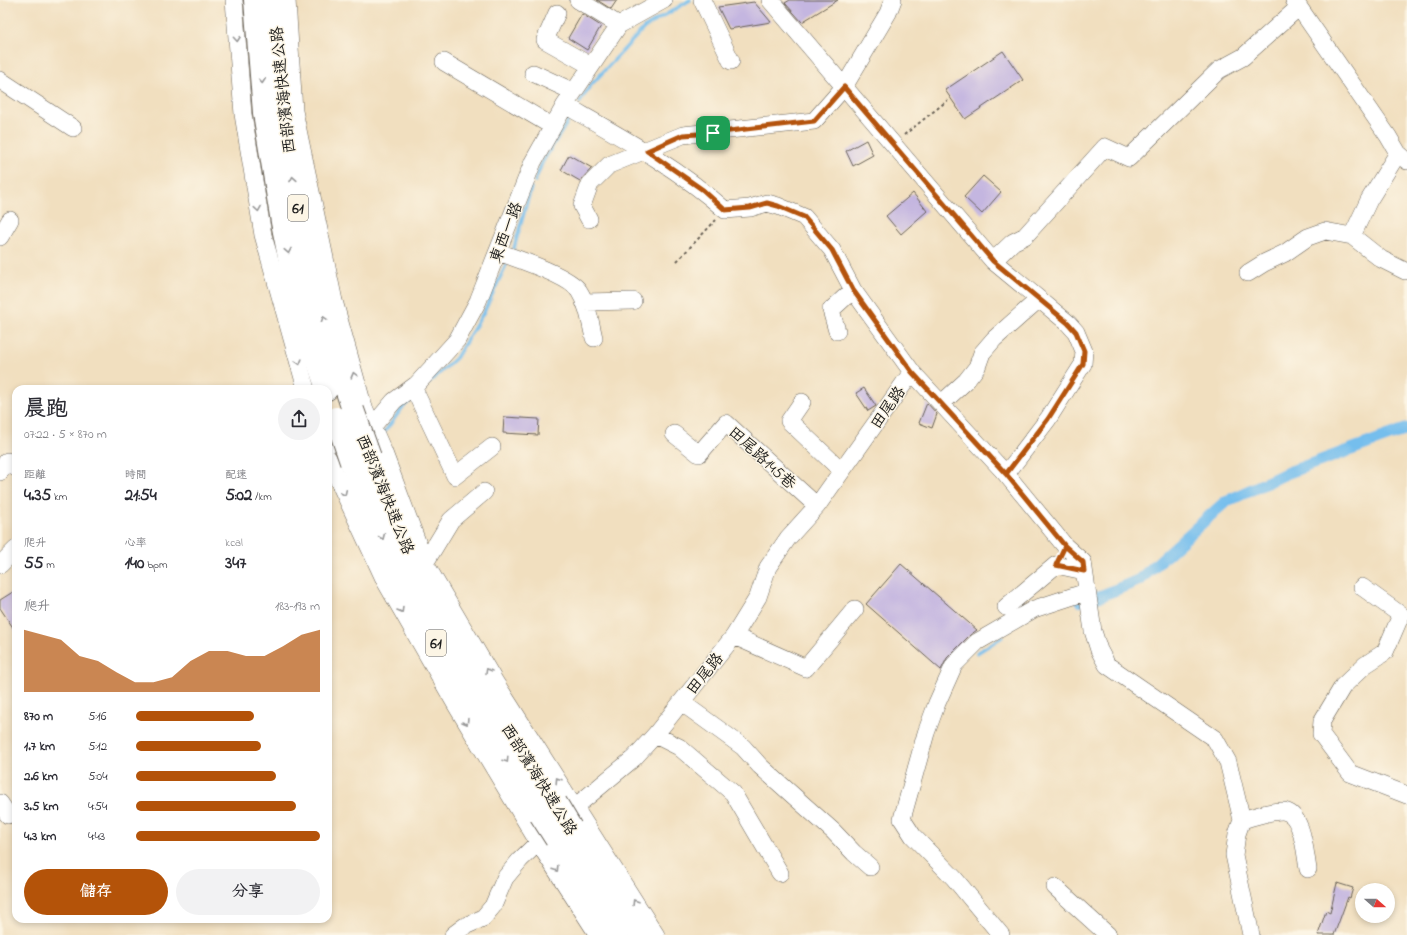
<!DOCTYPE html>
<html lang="zh-TW">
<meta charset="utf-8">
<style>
:root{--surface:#fff;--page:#f2f2f3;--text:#2b2b33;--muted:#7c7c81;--accent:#b45309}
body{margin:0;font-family:"Indie Flower","LXGW WenKai TC",sans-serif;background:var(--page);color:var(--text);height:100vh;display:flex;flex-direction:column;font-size:15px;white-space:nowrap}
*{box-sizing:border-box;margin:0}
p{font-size:13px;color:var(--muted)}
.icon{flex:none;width:22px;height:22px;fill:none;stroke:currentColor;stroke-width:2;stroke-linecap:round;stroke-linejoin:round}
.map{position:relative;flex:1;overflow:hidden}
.panel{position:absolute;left:12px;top:385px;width:320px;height:538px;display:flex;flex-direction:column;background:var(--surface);border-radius:12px;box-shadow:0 2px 6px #0003}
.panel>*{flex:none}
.needle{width:26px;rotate:111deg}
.buttons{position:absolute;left:1355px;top:883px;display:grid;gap:8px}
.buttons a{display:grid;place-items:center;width:40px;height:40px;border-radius:50%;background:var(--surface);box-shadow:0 2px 6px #0003;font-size:20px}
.pin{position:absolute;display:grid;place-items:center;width:34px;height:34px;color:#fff;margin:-17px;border-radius:8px;box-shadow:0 2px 6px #0006}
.round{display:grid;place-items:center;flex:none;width:42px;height:42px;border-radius:21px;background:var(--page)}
.headline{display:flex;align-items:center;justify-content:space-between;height:68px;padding:0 12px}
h1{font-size:22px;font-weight:800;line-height:30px}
.figures{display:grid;grid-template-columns:repeat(3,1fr);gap:6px;height:68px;padding:4px 12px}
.figures div{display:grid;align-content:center}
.figures b{font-size:17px;font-weight:800}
.figures small{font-size:11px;font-weight:400}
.figures p{font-size:11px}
.chart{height:112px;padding:8px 12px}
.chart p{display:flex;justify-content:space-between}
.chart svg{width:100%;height:72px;margin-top:4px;fill:var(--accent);opacity:.7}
.cta{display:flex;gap:8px;margin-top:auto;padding:8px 12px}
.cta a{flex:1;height:46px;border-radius:24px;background:var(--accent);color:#fff;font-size:16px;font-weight:800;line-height:46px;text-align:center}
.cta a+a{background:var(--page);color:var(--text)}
ul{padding:0 12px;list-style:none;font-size:13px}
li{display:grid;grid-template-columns:64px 48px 1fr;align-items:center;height:30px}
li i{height:10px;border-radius:5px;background:var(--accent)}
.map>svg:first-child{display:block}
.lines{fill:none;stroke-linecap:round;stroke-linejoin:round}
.stream{stroke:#75beed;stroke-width:3.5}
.canal{stroke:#75beed;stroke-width:12}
.building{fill:#c4b6e0}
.minor-casing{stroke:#676055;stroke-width:18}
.highway-casing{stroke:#676055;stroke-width:24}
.path{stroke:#676055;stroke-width:2;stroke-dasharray:3 3;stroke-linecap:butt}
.minor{stroke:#fff;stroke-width:17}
.highway{stroke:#fff;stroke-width:22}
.highway-bridge-casing{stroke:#676055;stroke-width:24;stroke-linecap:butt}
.highway-bridge{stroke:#fff;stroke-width:22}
.oneway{stroke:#999}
.route-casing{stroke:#fff;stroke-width:8}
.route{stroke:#b45309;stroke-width:5}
.labels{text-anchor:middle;stroke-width:3;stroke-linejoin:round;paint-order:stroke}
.shield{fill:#fcf5e5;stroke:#5f5d58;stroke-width:1}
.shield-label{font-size:15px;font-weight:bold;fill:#1c1c1c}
.street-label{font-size:16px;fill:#1c1c1c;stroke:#fcf5e5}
</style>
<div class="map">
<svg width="1407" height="935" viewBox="0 0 1407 935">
<rect width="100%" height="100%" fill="#fcf5e5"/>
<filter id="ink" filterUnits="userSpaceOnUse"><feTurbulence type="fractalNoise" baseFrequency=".025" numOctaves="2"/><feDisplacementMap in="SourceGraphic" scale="8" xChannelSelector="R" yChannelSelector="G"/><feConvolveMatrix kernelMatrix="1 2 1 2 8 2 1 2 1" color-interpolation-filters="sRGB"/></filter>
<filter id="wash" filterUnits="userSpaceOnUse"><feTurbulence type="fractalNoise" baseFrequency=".012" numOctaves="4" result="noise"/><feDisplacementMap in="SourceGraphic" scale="16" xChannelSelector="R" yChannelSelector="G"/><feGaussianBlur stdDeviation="0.9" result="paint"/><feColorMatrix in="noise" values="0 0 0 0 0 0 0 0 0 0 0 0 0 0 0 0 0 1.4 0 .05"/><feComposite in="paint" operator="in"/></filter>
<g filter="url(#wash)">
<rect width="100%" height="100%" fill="#f1dfbf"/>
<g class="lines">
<path class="stream" d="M580,102L590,86L644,28L690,0
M535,181L542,163L570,118
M514,248L531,188
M429,383L456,358L485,310L506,265
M383,434L403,407L410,401
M977,653L1002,637"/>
<path class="canal" d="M1081,601L1101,596L1139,580L1225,502L1287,473L1407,429"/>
</g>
<g id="blocks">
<path class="building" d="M597,0H617L611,9Z
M790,0H838L802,22L785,3Z
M754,2L771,22L729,29L718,7Z
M582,14L601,26L587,50L568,38Z
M1003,51L1023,80L965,119L945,90Z
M866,140L873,155L853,166L846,151Z
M569,155L592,168L580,181L561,170Z
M983,176L1001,192L982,214L964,197Z
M913,193L927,211L901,234L886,216Z
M864,388L876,406L868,411L856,393Z
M927,403L937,414L932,428L919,423Z
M504,417L539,419L538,435L503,433Z
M901,564L977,630L970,635L947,658L941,670L866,604Z
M16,590V632L0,608V600Z
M1337,883L1353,888L1350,898L1348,897L1334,935H1318L1326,911L1330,913Z"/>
</g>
</g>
<g filter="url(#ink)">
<use href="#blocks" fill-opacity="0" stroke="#676055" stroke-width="1"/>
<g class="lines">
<g class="minor-casing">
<path id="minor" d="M234,0L243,114L263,235L306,389
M287,0L294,111L334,301L363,405L384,453L425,563L495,682L656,935
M578,0L619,25
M702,0L731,61
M770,0L993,261L1068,323L1076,332L1084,351L1083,364L1048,419L1006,474
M1294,0L1388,136L1398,153L1407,161
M557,13L545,40L591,66
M444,62L552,126
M533,73L574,92
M0,80L73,128
M565,105C621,137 677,167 725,210L750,208L767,203L778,206L804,217L832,250L853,290L912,372L1006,474L1065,546L1083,562L1093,631L1099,650L1107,665L1215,739L1228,762L1242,820L1237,834L1234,855L1251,935
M589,219L582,206L590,184L609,165L683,135L814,121L844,87L888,13L893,0
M1352,236L1369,200L1398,153
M0,237L10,220
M498,252C515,258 570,276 579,291C588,305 590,321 594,338
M993,261L1013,242L1025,236L1105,147L1129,158L1219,70L1243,57L1299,7
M1248,273L1264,263L1285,253L1308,237L1325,231L1352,236L1381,259L1405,271
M584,302L633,301
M837,331L831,310L853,290
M413,387L455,476L492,447
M802,402L789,421L842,471
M942,403L966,381L977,367L982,353L994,339L1039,299
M674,434L699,454L726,423L817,506
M328,444L337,442L373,426L394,401L417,384L457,340L478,301L533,162L565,105L619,25L664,0
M328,458L385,581L456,705L538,842L598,935
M0,472L7,461L16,468
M425,563L451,520L484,492
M0,565L16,549
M1362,587L1401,615L1385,652L1365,665L1343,686L1322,721L1321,734L1350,773L1407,795
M1006,607L1056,565L1084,571
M734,636L806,668L855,609
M681,702L743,747L760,766L833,831L854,853L870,867
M655,735L679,747L733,793L780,873
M0,803L8,815
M1242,820C1254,817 1269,811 1282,811C1303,811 1305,853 1308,869
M1055,887L1108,935
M453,935L465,926L483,918L493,906L505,878L520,860L575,807L634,758L655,735L734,636L758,597L768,567L788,538L817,506L912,372
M1001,935L954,878L913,836L902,819L926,733L937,703L954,665L977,642L1034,609L1086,592"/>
</g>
<g class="highway-casing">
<path id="highway" d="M255,0L264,113L282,222L298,302L327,389
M273,0L281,117L301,224L318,302L353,410
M370,457L420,576L485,691L556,803
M351,462L401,582L471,706L540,814
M571,828L641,935
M556,839L618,935"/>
</g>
<path class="path" d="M904,135L948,100
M677,261L716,220"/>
<use href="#minor" class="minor"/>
<use href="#highway" class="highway"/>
<g class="highway-bridge-casing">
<path id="highway-bridge" d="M353,410L370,457
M336,418L351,462
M556,803L571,828
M540,814L556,839"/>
</g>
<use href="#highway-bridge" class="highway-bridge"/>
</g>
<defs><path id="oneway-chevron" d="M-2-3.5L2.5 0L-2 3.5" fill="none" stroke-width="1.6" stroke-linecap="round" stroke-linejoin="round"/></defs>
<g class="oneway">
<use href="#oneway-chevron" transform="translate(237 39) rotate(85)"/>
<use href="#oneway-chevron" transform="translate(262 81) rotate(85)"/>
<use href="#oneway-chevron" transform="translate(293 179) rotate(-100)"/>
<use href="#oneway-chevron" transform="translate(258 209) rotate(81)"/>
<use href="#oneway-chevron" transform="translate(288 251) rotate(79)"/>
<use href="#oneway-chevron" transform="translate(324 319) rotate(-108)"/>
<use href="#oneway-chevron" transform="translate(299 362) rotate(74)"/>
<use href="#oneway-chevron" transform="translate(354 375) rotate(-105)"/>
<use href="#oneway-chevron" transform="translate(344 493) rotate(65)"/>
<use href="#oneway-chevron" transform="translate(382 537) rotate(67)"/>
<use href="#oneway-chevron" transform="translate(401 610) rotate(60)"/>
<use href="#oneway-chevron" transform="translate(488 671) rotate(-120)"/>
<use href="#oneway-chevron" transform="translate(466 722) rotate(59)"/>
<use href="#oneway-chevron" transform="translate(506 760) rotate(57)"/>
<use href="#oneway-chevron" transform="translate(558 780) rotate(-123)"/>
<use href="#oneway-chevron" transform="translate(556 869) rotate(57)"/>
<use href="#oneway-chevron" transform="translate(635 902) rotate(-122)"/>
</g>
</g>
<g class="lines" filter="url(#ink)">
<g class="route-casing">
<path id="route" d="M713,133L683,135L647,151L703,190L725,210L750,208L767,203L778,206L804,217L832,250L853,290L912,372L1006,474L1065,546L1083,562L1084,571L1056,565L1065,546L1006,474L1048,419L1083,364L1084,351L1076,332L1068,323L993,261L844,87L814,121L713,133"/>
</g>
<use href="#route" class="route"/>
</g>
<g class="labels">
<g class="shield">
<rect x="288" y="195" width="20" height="26" rx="3"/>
<rect x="426" y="630" width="20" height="26" rx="3"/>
</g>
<g class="shield-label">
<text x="298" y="213">61</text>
<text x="436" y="648">61</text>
</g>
<g class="street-label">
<text transform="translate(282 90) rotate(-96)" y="6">西部濱海快速公路</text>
<text transform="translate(505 232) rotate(-69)" y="6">東西一路</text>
<text transform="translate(887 407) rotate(-55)" y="6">田尾路</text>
<text transform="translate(763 457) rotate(42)" y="6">田尾路145巷</text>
<text transform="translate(386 494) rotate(68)" y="6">西部濱海快速公路</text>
<text transform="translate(704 673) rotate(-51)" y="6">田尾路</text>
<text transform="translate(540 779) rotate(58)" y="6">西部濱海快速公路</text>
</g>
</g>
</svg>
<div class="buttons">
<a><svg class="needle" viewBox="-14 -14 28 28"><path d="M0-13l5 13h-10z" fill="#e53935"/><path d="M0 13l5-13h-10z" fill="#7c7c81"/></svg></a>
</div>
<div class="pin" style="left:713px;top:133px;background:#1e9e55"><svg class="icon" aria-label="arrive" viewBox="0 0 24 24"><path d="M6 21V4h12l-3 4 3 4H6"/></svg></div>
<section class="panel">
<div class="headline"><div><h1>晨跑</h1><p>07:22 · 5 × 870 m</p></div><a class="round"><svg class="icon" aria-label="share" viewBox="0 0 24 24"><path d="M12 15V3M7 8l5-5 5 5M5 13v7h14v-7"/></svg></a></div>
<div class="figures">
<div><p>距離</p><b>4.35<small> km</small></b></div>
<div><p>時間</p><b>21:54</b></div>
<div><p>配速</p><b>5:02<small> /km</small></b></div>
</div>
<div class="figures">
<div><p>爬升</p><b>55<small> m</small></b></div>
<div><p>心率</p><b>140<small> bpm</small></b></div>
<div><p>kcal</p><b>347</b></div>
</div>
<div class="chart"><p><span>爬升</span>183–193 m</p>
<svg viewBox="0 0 160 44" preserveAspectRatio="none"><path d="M0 44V6L10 9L20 12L30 22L40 25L50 32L60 38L70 38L80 35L90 25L100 19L110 19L120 22L130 22L140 16L150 9L160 6V44z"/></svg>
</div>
<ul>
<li><b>870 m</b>5:16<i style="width:64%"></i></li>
<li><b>1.7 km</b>5:12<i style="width:68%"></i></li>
<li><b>2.6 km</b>5:04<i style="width:76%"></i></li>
<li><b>3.5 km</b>4:54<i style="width:87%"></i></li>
<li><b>4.3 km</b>4:43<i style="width:100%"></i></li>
</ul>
<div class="cta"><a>儲存</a><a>分享</a></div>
</section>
</div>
